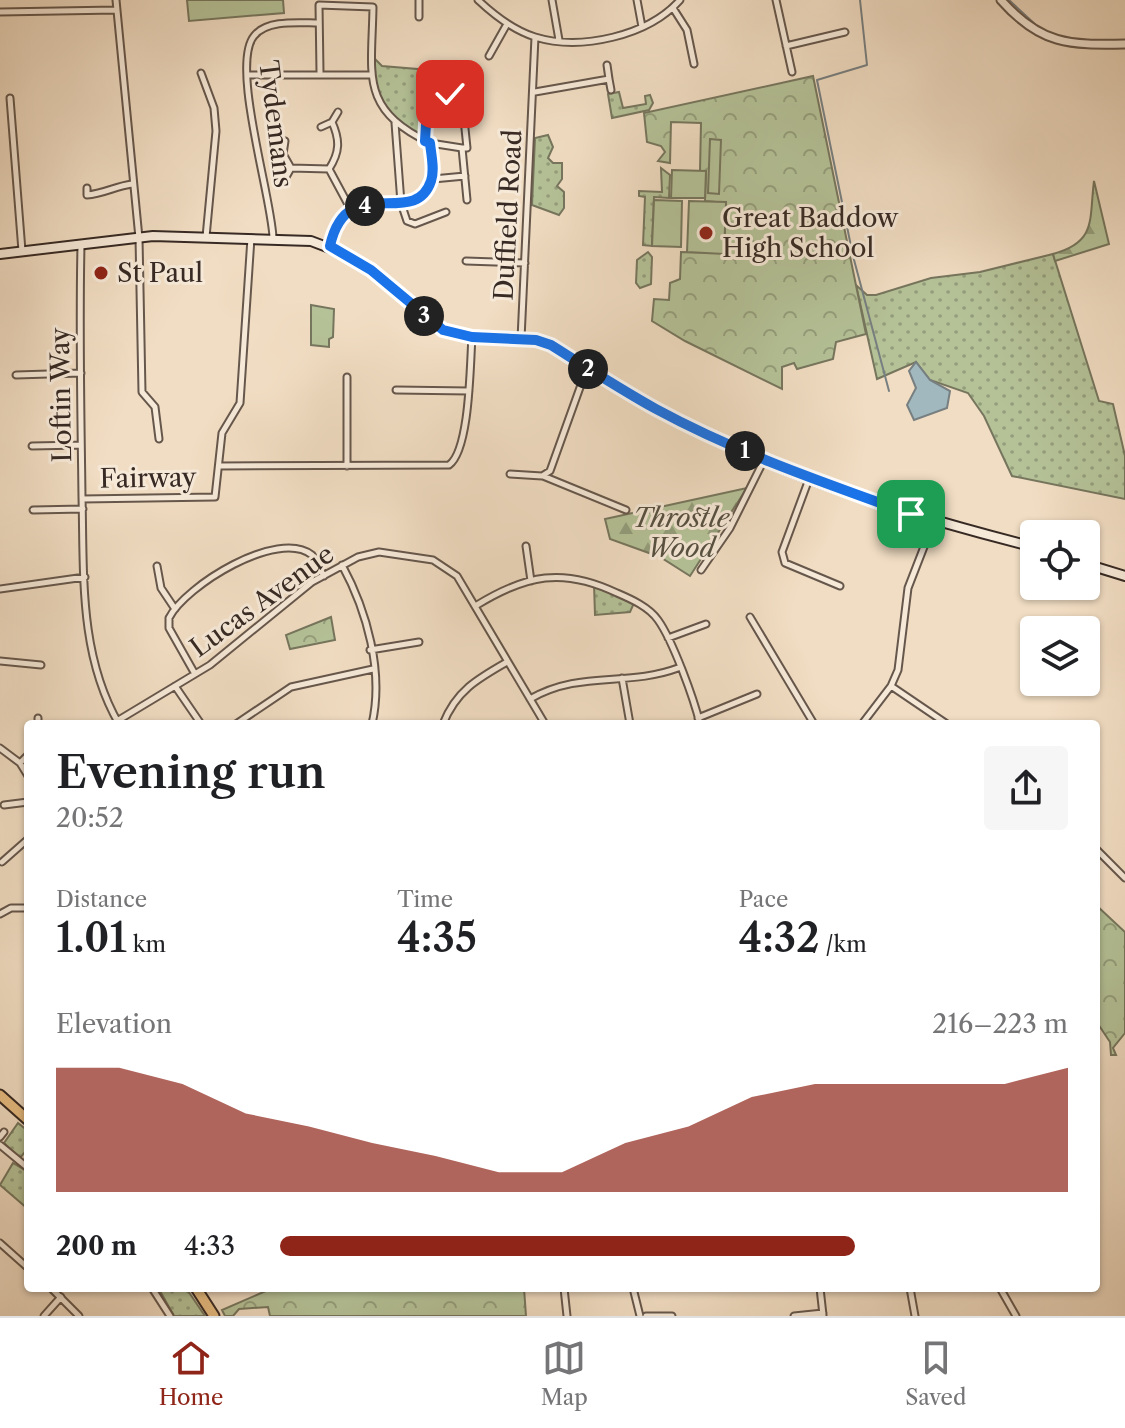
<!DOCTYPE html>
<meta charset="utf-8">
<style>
:root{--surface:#fff;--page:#f6f6f6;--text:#202124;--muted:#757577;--line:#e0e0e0;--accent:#8f2418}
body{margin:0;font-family:"Libre Caslon Text",serif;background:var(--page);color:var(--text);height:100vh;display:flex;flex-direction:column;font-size:30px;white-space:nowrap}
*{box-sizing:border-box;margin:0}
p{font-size:26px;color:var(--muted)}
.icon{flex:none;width:44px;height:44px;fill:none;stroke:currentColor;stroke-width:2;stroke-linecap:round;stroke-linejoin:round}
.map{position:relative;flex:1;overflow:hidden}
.panel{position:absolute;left:24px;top:720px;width:1076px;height:572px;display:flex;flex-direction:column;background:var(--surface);border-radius:8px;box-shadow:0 2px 6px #0004}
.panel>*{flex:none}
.buttons{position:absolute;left:1020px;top:520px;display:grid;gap:16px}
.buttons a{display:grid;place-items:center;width:80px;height:80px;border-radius:8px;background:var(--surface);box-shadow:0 2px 6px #0004;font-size:40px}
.pin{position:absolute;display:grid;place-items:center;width:68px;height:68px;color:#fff;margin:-34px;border-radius:16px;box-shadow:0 4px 12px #0006}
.km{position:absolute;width:40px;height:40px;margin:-20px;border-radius:50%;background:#222;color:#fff;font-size:22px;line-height:40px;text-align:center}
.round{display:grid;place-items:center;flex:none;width:84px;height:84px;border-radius:8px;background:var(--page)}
.headline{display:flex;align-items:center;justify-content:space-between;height:136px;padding:0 32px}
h1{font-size:44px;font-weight:600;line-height:60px}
.stats{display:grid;grid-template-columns:repeat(3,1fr);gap:12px;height:136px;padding:8px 32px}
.stats div{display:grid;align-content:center}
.stats b{font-size:40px;font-weight:600}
.stats small{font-size:22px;font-weight:400}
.stats p{font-size:22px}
.chart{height:224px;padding:16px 32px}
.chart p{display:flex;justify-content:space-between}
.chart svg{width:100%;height:144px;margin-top:8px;fill:var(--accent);opacity:.7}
ul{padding:0 32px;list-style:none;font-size:26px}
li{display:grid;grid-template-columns:128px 96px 1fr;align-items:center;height:60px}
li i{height:20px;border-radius:10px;background:var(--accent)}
.tabs{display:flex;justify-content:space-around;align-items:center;height:112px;border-top:2px solid var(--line);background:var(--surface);font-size:22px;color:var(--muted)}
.tabs a{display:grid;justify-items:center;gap:4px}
.tabs .selected{color:var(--accent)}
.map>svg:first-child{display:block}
.grass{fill:url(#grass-dots);stroke:#76765e;stroke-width:2}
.forest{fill:url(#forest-firs);stroke:#76765e;stroke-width:2}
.park{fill:url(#park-crowns);stroke:#76765e;stroke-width:2}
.garden{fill:#b5c298;stroke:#76765e;stroke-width:2}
.water{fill:#a1b8bf;stroke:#777f81;stroke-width:2}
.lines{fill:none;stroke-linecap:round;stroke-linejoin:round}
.stream{stroke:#777f81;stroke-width:2}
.minor-casing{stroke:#66574c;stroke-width:9}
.tertiary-casing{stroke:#66574c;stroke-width:11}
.secondary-casing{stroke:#372a24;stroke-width:12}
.primary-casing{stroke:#372a24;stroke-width:13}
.minor{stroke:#f6e9d8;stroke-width:5}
.tertiary{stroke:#f6e9d8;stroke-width:7}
.secondary{stroke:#f6e9d8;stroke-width:8}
.primary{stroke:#e8be82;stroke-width:9}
.route-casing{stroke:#fff;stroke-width:16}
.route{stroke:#1a73e8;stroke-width:10}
.poi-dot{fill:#8f2418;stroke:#f6e9d8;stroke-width:3}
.labels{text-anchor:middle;stroke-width:6;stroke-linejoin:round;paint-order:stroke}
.street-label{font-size:26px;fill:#372a24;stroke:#f6e9d8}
.poi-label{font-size:26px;fill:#372a24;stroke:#f6e9d8;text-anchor:start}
.park-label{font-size:26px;font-style:italic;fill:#565041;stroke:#f6e9d8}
</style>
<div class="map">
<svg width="1125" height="1316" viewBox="0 0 1125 1316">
<defs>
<pattern id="grass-dots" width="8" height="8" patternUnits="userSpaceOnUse" patternTransform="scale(2)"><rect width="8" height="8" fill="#b5c298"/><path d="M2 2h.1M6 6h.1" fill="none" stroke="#949e7c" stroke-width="1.8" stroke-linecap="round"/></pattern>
<pattern id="forest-firs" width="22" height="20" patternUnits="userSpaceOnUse" patternTransform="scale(2)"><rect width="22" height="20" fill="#b5c298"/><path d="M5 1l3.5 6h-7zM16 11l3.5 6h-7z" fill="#949e7c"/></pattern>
<pattern id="park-crowns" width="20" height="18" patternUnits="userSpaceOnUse" patternTransform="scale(2)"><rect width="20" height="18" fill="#b5c298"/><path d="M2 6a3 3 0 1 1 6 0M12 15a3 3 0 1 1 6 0" fill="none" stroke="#949e7c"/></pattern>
</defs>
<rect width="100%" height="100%" fill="#f1ddc3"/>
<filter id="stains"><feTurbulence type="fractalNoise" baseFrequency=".0025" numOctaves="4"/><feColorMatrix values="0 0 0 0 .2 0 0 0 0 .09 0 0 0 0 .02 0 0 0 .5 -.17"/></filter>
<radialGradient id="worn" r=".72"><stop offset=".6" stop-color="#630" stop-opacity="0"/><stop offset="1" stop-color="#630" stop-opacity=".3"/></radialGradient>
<path class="grass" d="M374,58L382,66L441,71L423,123V137C392,121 369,96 374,58Z
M619,92L623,108L646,104L645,96L650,95L653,103L649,110L612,118L608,94Z
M548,135L553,147L548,158L553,163H562V179L557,186L564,192V208L559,215L532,205L535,138Z
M661,168L670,175L669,198L654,197L652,246L643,245L645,197L639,196V191L662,192Z
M648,252L652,257L651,284L640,288L636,283L637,260Z
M1053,254L1099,401L1113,404L1125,456V499L1012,476L984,416L968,393L930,380L916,362L877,379L856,285L867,295H876L931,278L980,272Z
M594,584L634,603L630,612L595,615Z
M18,1123L28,1131V1148L20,1158L4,1143Z
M13,1163L28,1172V1209L0,1185Z
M165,1288H186L205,1316H174L160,1291Z"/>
<path class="forest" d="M1094,181L1109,244L1055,261L1053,254C1097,242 1089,220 1094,181Z
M747,488L690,576L660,557L610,539L605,519Z"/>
<path class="park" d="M813,76L866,334L836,342L833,359L797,369L794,363L782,367V389L685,341L652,321L654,299L669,300L670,283L680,279L681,252L724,253L726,203L705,201L706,171H700L701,123L671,122L670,163L658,161L665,152L661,146L647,142L644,113Z
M331,617L335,640L290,649L286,635Z
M1096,905L1125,932V1033L1113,1048L1116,1055H1111L1110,1042L1096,1021Z
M524,1288L526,1316H270L268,1307L239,1309L233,1316H225L222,1310L268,1290Z"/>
<path class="garden" d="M187,0H283L284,13L189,21Z
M710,139L721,140L719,194L708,193Z
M672,170L706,171L705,198H671Z
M654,200L682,201L681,247L652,246Z
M689,201L726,202L724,254L687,252Z
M311,305L334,309L333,337L329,339V347L311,345Z"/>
<path class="water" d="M916,362L930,380L950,391L947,408L914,420L907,405L916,388L909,371Z"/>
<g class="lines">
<path class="stream" d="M860,0L867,65L817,80L853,256L889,391
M1009,0L1037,26"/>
<g class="minor-casing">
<path id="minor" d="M116,0L139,238L142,392L155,407L159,439
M478,0C495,16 513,30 535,37C581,51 648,36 680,0
M552,0L559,40
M637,0L642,27
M776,0L792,72
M673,8L687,30L694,64
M0,12L116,10
M419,17V0
M786,46L845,32
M489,56L507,24
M320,72L319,5L373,7C372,75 359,109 430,143C439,236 384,183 340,216L330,246
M201,73L214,108L216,131L206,237
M248,75H372
M609,79L611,90
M437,89L450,94L452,101L470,105
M535,92L609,79L607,65
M10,98L22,251
M395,123L401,203L407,221L415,224L446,212
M321,127L332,122L338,112
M425,140L426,124L443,72
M285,141L283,154L291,168L329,169L350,208
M430,143L462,148L467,200
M462,148H467L464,119L472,94
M329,169C340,152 340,140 332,122
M286,177L291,168
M433,179L465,176
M87,188V195C103,194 116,186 132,184
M273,238C272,198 230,65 254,36C267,19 300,23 319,23
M81,246C79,330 81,414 82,497C84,575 79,655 119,724
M466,261L525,263
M521,339L535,37
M16,375L81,373
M396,390L469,391
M32,446L81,445
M220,466L449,465C470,450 470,364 472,337
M347,466V377
M510,474L542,476L550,471L587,368
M543,476L626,510
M809,479L782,552L785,563L840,586
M82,499L215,497L222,433L240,403L251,238
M33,510L83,509
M526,546L531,581
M342,565C367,611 384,672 372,724
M157,566L161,588L175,609
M701,570L730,528L764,460
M0,589L85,577
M477,605C526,575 563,567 617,593C631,599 649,607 658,620C673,641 694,699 700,724
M750,617L814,724
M668,638L706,624
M370,650L419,642
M0,661L41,665
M195,674L169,628V618C185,586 278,528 312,555L324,576
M622,678L630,724
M175,686L201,724
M891,686L947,724
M530,699C580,670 627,687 678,668
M698,718L757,694
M117,721L210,665L312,582L358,557L379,552L433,560L457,576L545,724
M38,724V718
M236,724L291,687L373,669
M443,724C456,691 477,679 507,662
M862,724L891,686L898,670L908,588L934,521
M0,748L20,763L28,776
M20,763L28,755
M4,805L28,802
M1096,849L1125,878
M2,862L28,839
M0,914L11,908H28
M0,1137L4,1132
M0,1145L28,1168
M0,1243L28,1268
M51,1288L79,1316
M152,1288L170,1316
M564,1288L567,1316
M633,1288L640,1316
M820,1288L823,1315
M910,1288L915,1316
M1000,1288L1016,1316
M44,1316L61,1297
M646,1316H672
M794,1316L823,1313"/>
</g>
<g class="tertiary-casing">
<path id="tertiary" d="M1001,0C1041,45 1069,45 1125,44"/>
</g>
<g class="secondary-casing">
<path id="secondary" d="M0,254L153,236L311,241L348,255L371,270L443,330L472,337L536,340L551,345C586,367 620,389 656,409C774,474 904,514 1034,547
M1086,564L1125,576"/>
</g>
<g class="primary-casing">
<path id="primary" d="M0,1095L28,1120
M196,1288L214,1316"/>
</g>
<use href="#minor" class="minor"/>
<use href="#tertiary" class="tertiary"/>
<use href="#secondary" class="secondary"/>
<use href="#primary" class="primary"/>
</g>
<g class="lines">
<g class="route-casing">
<path id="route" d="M450,94L437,89L426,124L425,141L430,143C431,154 435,170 431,181C414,231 347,169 330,246L371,270L443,330L472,337L536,340L551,345C586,367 620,389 656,409C737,453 825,483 911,514"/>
</g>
<use href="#route" class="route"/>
</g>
<g class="poi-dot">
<circle cx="706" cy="233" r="8"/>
<circle cx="101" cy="273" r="8"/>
</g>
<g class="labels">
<g class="street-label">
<text transform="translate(276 124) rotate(83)" y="9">Tydemans</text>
<text transform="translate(508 215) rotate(-87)" y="9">Duffield Road</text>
<text transform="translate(61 395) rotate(-91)" y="9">Loftin Way</text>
<text transform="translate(148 478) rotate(-1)" y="9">Fairway</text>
<text transform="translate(262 601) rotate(-36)" y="9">Lucas Avenue</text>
</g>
<g class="poi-label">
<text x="722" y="227">Great Baddow<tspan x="722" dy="30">High School</tspan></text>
<text x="117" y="282">St Paul</text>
</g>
<g class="park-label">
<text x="681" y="527">Throstle<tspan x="681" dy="30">Wood</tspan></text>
</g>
</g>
<rect width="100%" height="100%" filter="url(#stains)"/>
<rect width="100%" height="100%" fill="url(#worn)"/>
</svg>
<div class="buttons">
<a><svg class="icon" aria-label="locate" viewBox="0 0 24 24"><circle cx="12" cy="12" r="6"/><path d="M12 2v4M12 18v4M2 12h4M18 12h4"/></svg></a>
<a><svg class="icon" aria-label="layers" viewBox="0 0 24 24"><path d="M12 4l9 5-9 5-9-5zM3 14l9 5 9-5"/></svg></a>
</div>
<div class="pin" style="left:911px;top:514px;background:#1e9e55"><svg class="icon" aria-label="arrive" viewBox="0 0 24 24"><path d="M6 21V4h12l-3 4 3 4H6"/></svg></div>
<div class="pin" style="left:450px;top:94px;background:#d93025"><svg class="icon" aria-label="check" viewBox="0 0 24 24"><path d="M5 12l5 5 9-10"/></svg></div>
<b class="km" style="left:745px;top:451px">1</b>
<b class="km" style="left:588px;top:369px">2</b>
<b class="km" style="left:424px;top:316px">3</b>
<b class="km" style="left:365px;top:206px">4</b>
<section class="panel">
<div class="headline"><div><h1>Evening run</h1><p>20:52</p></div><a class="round"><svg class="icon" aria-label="share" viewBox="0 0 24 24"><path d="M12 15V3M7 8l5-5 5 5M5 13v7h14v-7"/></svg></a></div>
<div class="stats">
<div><p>Distance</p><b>1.01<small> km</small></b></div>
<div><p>Time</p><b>4:35</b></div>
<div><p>Pace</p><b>4:32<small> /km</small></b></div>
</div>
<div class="chart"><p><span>Elevation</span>216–223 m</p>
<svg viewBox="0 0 160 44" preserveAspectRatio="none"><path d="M0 44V6L10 6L20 11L30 20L40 24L50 29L60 33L70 38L80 38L90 29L100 24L110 15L120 11L130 11L140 11L150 11L160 6V44z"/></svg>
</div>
<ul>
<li><b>200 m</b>4:33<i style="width:73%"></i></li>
</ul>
</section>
</div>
<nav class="tabs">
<a class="selected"><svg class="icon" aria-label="home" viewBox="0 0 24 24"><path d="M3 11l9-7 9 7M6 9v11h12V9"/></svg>Home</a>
<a><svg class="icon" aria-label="map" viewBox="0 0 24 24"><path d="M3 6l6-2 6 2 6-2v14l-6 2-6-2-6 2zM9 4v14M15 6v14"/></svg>Map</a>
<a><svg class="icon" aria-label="saved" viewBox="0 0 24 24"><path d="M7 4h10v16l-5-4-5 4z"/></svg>Saved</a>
</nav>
